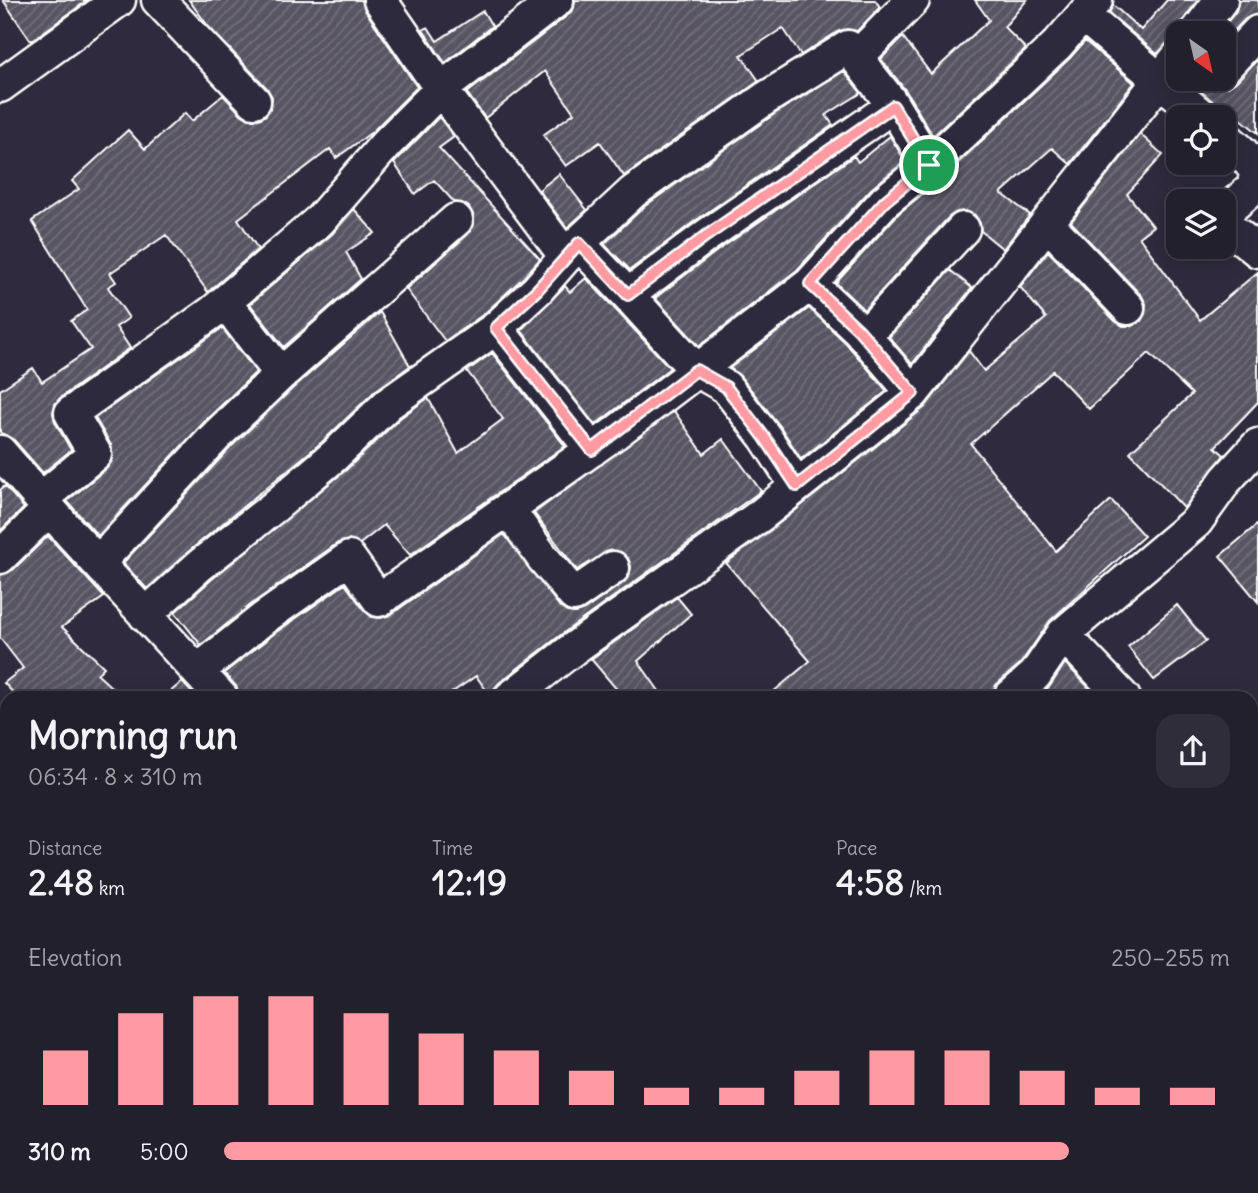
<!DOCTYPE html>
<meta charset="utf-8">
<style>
:root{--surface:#23202e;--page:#2f2d3a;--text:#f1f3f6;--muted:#a3a3aa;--line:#403e4a;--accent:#ff9aa2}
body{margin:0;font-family:Delius,sans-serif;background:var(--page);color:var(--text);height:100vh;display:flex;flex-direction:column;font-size:26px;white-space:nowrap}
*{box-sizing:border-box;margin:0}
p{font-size:23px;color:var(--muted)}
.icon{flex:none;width:38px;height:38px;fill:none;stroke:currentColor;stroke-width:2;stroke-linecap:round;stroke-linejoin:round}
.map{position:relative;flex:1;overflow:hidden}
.sheet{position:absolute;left:0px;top:691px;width:1258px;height:502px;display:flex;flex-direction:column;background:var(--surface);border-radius:21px 21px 0 0;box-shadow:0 4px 18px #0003,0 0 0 2px var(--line)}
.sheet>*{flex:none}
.needle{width:46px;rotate:146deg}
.controls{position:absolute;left:1166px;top:21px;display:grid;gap:14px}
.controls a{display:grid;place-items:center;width:70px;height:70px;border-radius:14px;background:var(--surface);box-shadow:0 4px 18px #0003,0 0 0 2px var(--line);font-size:35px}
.pin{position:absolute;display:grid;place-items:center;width:60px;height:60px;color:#fff;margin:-30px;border:4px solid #fff;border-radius:50%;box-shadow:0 2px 7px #0007}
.round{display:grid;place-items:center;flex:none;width:74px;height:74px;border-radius:21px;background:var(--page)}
.overview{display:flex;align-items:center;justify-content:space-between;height:119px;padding:0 28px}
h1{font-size:38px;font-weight:700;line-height:52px}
.figures{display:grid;grid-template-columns:repeat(3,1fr);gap:10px;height:119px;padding:7px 28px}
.figures div{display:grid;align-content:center}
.figures b{font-size:35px;font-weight:700}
.figures small{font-size:19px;font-weight:400}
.figures p{font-size:19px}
.chart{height:196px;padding:14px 28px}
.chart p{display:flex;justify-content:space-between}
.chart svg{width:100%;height:126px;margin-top:7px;stroke:var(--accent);stroke-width:6}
ul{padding:0 28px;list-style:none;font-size:23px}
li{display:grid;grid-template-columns:112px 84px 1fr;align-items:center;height:52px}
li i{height:18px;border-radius:9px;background:var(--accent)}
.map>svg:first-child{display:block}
.building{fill:url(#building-hatch);stroke:#fff;stroke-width:2}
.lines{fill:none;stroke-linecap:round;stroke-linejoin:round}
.minor-casing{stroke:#fff;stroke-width:37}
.minor{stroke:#2f2a3d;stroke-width:32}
.route-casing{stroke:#fff;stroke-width:14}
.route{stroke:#ff9aa2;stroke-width:9}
</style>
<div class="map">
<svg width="1258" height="1193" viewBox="0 0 1258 1193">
<defs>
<pattern id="building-hatch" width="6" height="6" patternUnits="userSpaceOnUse" patternTransform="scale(1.75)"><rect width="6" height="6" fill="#595564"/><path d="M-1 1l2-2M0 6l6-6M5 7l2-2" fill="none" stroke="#726e7b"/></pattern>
</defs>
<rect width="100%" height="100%" fill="#2f2a3d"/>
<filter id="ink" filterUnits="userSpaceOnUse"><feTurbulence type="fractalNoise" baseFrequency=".0143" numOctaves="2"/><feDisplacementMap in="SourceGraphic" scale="14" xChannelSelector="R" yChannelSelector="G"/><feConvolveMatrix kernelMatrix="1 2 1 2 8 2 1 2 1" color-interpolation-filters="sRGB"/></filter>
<g filter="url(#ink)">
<path class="building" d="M3,0H88L31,41Z
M189,0H362L365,10L417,87L372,132L336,158L330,149L238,219L258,249L208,292L166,235L110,273L116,282L108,287L129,318L116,327L130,348L60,398L55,404L53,413L55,422L71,450L43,473L14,440L0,432V390L33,368L42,382L91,349L71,321L87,310L32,221L79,189L72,181L128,130L145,149L185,113L192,121L223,95L241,114L249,119H259L266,115L271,107L272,97L267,88L208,26Z
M575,0H875L880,7L857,31L847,29L839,31L801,55L783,28L741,55L759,81L624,176L600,142L566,166L543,135L574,113L545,71L485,118L467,93L568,15L574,8Z
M975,0H1027L1004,27L1026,49L933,136L906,91L881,59L903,37L931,74L989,20Z
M1167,0H1198L1181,23L1178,39L1171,40L1157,54L1109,13L1113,5L1141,30Z
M1239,0H1258V14L1245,19L1223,42V33H1219L1236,11Z
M483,11L492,26L445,63L423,30L428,27L437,41Z
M1085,41L1134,83L1070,164L1052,148L1001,193L1030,215L1003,249L981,231L980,223L975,215L966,211L957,212L949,217L864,310L836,283L898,214L942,178L1070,58Z
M1258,59V133L1236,115L1233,117H1221L1220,110L1215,103L1186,79H1208L1218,87H1228L1236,82Z
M844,71L861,93L826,115L833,125L695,221L630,270L604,244L645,206L776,113Z
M439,117L454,137L439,148L540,259L524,277L484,314L445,341L406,289L468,234L474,225V216L469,207L462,203L454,202L434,180L415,194L394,163Z
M1140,134L1163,155L1127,194L1153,226L1139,237L1200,320L1258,272V402L1215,447L1224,455L1184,508L1130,452L1192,394L1149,353L1089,409L1053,371L971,444L1056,551L1111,500L1144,536L1050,621L1021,663L996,685L991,698H766L810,661L726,563L772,529L925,407L969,351L984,371L1046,318L1020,287L1048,251L1115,321L1123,326H1132L1141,321L1145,314L1146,304L1142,296L1071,222Z
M890,136L905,161L871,189L797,270L699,346L655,298L717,251L854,156L858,162Z
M559,174L587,210L567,228L539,190Z
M354,209L375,233L346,252L361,279L284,347L250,304L332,234Z
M950,270L972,288L912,364L889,337Z
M586,278L670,368L595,425L521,330L565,286L570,292Z
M809,308L846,343L887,391L801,459L780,426L740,376L730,368Z
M380,312L410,366L375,391L322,442L188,552L147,589L123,563L232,446L293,388Z
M222,328L256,372L206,420L98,536L67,501L107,468L112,461L111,445L95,418Z
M492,353L565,446L410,555L384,525L360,544L348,540L338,543L253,603L201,645L175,612L211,580L346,470L400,418L428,398L458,453L503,419L467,371Z
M674,411L704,454L723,439L761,491L562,634L499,683L493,690L492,698L476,676L444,698H240L236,686L224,673L275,633L345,584L365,611L372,617L381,618L390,615L504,534L560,607L567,612L575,613L584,610L623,583L629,576L631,567L628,558L621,552L611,550L577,570L534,513Z
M5,486L24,508L0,531V490Z
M1258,524V602L1220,556Z
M48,536L104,597L62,627L104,667L97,674L123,698H18L4,683L23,668L0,638V575L13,570Z
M677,597L691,614L638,661L664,698H624L591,659Z
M1177,605L1206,641L1154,680L1128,647Z
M1065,663L1099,698H1036L1050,686Z
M182,682L197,698H163Z"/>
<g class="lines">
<g class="minor-casing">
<path id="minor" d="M158,0L254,101
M380,0L441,89L566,257
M1083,15L1203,117
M1196,33L1221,0
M857,57L913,0
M1223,69L1258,32
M0,86L119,0
M1223,135L1242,152L1256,171L1254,187L1223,214
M1223,223L1258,251
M1048,224L1128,308
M578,243L628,295
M810,284L859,330L913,393
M496,328L592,450
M864,337L963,229
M281,374L456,220
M0,452L73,536L222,698
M797,486L765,437L726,387L696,370L628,295L706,236L893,106
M41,499L95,454L71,413L214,311L320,220L386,144L441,89L557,0
M508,509L543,558L574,595L613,568
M0,557L49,509
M98,563L219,433L281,374L225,302
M145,615L199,566L274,507L334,456L388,404L496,328L537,290L578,243L633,192L766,98L848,47L890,101L929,165
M1063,634L1124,698
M199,670L264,618L349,558L379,600L614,434L810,284L885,201L929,165L1057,45L1096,0
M510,698L573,649L761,515L913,393L1178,57
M1009,698L1035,675L1063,634L1196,522L1226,480L1258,445
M1251,839L1258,847
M0,864L7,870
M0,911L7,904
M1251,1115L1258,1123
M0,1186L8,1193
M676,1186L679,1193
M728,1193L735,1186"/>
</g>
<use href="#minor" class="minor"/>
</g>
</g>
<g class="lines" filter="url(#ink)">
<g class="route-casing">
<path id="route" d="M893,106L929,165L885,201L810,284L859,330L913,393L797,486L765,438L726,387L696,370L592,450L496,328L537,290L579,243L628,295L706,236Z"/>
</g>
<use href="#route" class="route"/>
</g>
</svg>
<div class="controls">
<a><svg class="needle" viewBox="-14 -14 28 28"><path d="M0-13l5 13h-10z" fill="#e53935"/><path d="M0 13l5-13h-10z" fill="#a3a3aa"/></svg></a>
<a><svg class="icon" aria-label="locate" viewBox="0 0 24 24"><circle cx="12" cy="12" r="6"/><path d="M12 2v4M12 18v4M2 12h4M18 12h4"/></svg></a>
<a><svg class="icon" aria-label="layers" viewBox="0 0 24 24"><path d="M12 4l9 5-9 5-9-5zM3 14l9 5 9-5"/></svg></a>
</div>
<div class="pin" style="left:929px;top:165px;background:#1e9e55"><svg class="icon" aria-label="arrive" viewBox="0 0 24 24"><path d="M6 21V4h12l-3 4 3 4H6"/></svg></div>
<section class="sheet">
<div class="overview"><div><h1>Morning run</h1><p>06:34 · 8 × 310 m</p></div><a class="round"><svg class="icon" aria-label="share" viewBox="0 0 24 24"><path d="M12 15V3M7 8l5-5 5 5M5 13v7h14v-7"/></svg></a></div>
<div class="figures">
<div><p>Distance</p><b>2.48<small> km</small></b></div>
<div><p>Time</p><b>12:19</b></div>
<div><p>Pace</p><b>4:58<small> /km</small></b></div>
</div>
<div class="chart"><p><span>Elevation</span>250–255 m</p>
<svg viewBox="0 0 160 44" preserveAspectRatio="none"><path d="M5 44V25M15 44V12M25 44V6M35 44V6M45 44V12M55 44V19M65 44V25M75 44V32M85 44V38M95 44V38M105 44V32M115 44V25M125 44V25M135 44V32M145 44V38M155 44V38"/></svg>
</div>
<ul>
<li><b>310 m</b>5:00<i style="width:84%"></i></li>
</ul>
</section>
</div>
